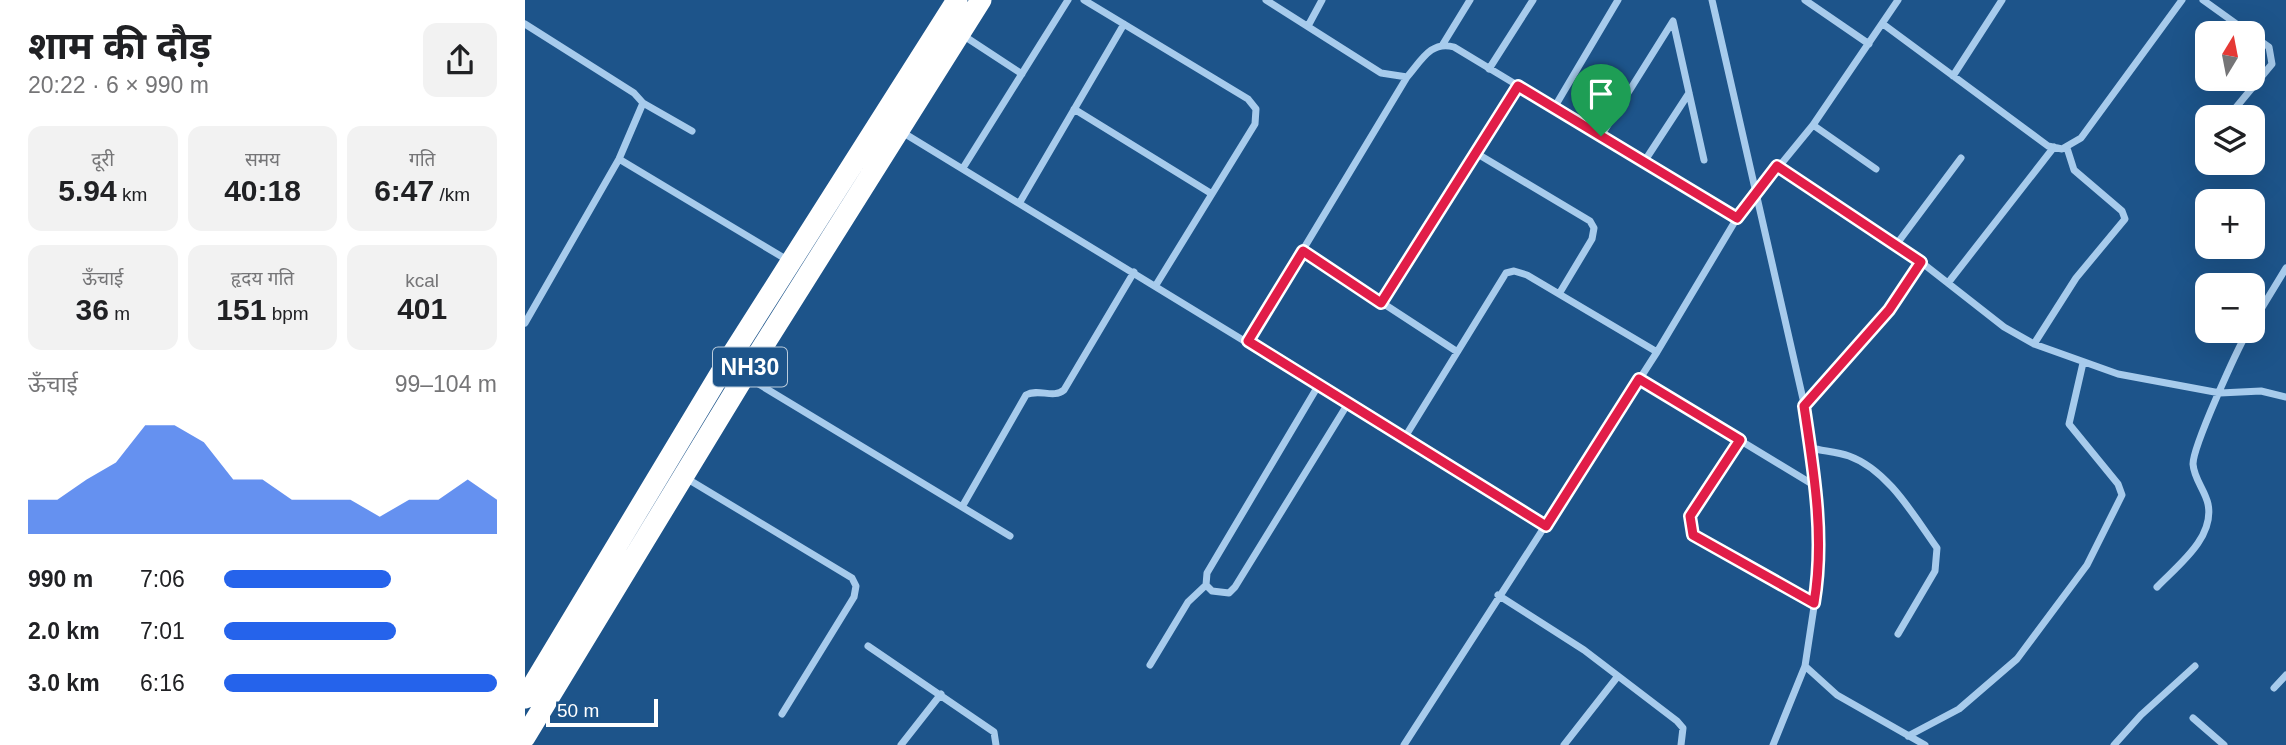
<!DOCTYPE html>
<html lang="hi">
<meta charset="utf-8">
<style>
:root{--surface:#fff;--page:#f2f2f2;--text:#202124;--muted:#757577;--accent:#2563eb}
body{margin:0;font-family:Helvetica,"Noto Sans Devanagari",sans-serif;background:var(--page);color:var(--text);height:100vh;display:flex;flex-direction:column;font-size:26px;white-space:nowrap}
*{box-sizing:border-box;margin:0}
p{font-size:23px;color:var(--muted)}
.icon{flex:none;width:38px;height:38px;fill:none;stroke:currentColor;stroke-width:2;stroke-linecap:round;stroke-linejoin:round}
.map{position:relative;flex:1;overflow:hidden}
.sheet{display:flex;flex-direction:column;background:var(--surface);width:525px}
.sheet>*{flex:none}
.needle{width:46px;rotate:10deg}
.buttons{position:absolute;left:1670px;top:21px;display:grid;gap:14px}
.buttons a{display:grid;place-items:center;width:70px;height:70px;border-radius:14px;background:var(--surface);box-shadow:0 7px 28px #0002;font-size:35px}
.scale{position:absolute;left:21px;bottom:18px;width:112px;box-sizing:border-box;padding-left:7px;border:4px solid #fff;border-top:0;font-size:19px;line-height:24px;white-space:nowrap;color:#fff;-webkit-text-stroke:5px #1d548a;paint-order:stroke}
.pin{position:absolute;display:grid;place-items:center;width:60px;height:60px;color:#fff;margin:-72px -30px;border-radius:50% 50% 50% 0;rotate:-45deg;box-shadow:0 0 7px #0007}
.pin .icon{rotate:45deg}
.round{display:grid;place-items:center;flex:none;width:74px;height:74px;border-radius:14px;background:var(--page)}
.head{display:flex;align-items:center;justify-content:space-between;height:119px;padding:0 28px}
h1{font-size:38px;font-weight:700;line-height:52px}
.metrics{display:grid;grid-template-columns:repeat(3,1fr);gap:10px;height:119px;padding:7px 28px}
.metrics div{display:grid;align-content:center;border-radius:14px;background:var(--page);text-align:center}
.metrics b{font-size:30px;font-weight:700}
.metrics small{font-size:19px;font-weight:400}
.metrics p{font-size:19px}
.chart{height:196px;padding:14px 28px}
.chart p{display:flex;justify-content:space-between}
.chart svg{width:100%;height:126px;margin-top:7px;fill:var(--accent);opacity:.7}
ul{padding:0 28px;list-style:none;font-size:23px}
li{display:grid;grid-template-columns:112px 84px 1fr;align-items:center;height:52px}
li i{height:18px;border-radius:9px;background:var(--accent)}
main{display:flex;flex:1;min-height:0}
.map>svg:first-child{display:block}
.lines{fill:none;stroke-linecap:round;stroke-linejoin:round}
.street{stroke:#a7cbec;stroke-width:7}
.highway{stroke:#fff;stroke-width:21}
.route-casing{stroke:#fff;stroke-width:14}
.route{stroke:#e11d48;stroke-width:9}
.labels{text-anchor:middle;stroke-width:7;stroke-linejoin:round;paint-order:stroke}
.shield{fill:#1d548a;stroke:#bbccdc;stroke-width:2}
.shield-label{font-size:23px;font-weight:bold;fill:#fff}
</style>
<main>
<section class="sheet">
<div class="head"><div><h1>शाम की दौड़</h1><p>20:22 · 6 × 990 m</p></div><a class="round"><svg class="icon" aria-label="share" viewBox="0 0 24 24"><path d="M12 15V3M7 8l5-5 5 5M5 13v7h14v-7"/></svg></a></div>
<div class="metrics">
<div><p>दूरी</p><b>5.94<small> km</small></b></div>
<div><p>समय</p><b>40:18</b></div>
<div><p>गति</p><b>6:47<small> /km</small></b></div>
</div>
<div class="metrics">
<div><p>ऊँचाई</p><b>36<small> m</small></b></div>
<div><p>हृदय गति</p><b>151<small> bpm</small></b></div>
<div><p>kcal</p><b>401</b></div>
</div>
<div class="chart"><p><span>ऊँचाई</span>99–104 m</p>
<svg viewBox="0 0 160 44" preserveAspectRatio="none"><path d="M0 44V32L10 32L20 25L30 19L40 6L50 6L60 12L70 25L80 25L90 32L100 32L110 32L120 38L130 32L140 32L150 25L160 32V44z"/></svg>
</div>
<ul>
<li><b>990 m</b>7:06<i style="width:61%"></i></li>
<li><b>2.0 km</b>7:01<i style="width:63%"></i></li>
<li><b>3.0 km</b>6:16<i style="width:100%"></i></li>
</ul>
</section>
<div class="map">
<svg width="1761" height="745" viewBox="0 0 1761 745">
<rect width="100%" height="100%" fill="#1d548a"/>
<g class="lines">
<path class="street" d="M559,0L723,99L731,109L730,124L631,285
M741,0L856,73L882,77C896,61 906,40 929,47L1212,218
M1187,0L1278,399L1292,487L1294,574L1280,666L1248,745
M1280,0L1344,44
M1678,0L1724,33
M0,24L109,93L118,103L94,159L0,323
M1358,24L1523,146L1537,149L1556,138L1657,0
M783,26L797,0
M436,34L497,74
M918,44L945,0
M964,69L1008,0
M1428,76L1477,0
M118,103L167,131
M1029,108L1093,0
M549,109L687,194
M1703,117L1747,64L1744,47L1727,35
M1288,125L1351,169
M377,132L1021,525
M1076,136L1148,21L1179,160
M951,153L1065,221L1069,228L1067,239L1034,294
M94,159L264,261
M1119,162L1164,93
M1252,166L1396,262L1479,327L1509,344L1593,374L1695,393L1736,391L1761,397
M438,168L543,0
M495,202L599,24
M1371,245L1436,158
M778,251L931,351
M1423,283L1529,147
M856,303L993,86
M1727,324L1761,268
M723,341L882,77
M1509,344L1551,278L1600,219L1597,211L1549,170L1542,148
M222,377L485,536
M1114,379L1292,487
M793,386L682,573L681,585L687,591L704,593L710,587L822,405
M1279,406L1364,310L1396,262
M880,437L981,273L989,271L1002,275L1132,352
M1215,440L1165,516V531L1172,539L1289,603
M1286,448C1298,451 1312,452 1324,456C1363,470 1389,516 1412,548L1410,571L1373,634
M161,478L327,578L331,586L329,597L257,714
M437,507L501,395C514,388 528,399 539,390L609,272
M1632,587C1652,566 1690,538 1683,504C1680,490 1669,479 1668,464C1668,446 1712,350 1723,331
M973,595L1059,650L1152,721L1158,728L1156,745
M343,646L469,732L471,745
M625,665L663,602L681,585
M1280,666L1312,695L1400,745
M1749,688L1761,675
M1668,718L1699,745
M1383,736L1434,709L1492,659L1562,565L1597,495L1593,484L1544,424L1558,363
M376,745L416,694
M879,745L1132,352L1212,218L1288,125L1373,0
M1039,745L1093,676
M1589,745L1616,715L1670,666"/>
<path class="highway" d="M0,698L201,364L432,0
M0,737L220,375L456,0"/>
</g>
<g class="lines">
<g class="route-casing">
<path id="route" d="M993,86L1212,218L1252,166L1396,262L1364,310L1279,406C1289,472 1300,538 1289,603L1168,535L1165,516L1215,440L1114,379L1021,526L723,341L778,251L856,303Z"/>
</g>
<use href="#route" class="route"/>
</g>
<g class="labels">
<rect class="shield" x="188" y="347.5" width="74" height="39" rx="5"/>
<g class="shield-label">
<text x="225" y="375">NH30</text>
</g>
</g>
</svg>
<div class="buttons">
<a><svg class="needle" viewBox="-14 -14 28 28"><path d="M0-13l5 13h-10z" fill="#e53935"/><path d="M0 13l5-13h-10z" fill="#757577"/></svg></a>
<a><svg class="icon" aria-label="layers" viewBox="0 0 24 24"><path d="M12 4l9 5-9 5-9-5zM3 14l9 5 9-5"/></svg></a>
<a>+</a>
<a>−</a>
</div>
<div class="scale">50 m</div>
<div class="pin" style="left:1076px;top:136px;background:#1e9e55"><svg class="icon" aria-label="arrive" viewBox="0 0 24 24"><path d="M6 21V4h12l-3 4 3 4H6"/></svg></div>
</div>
</main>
